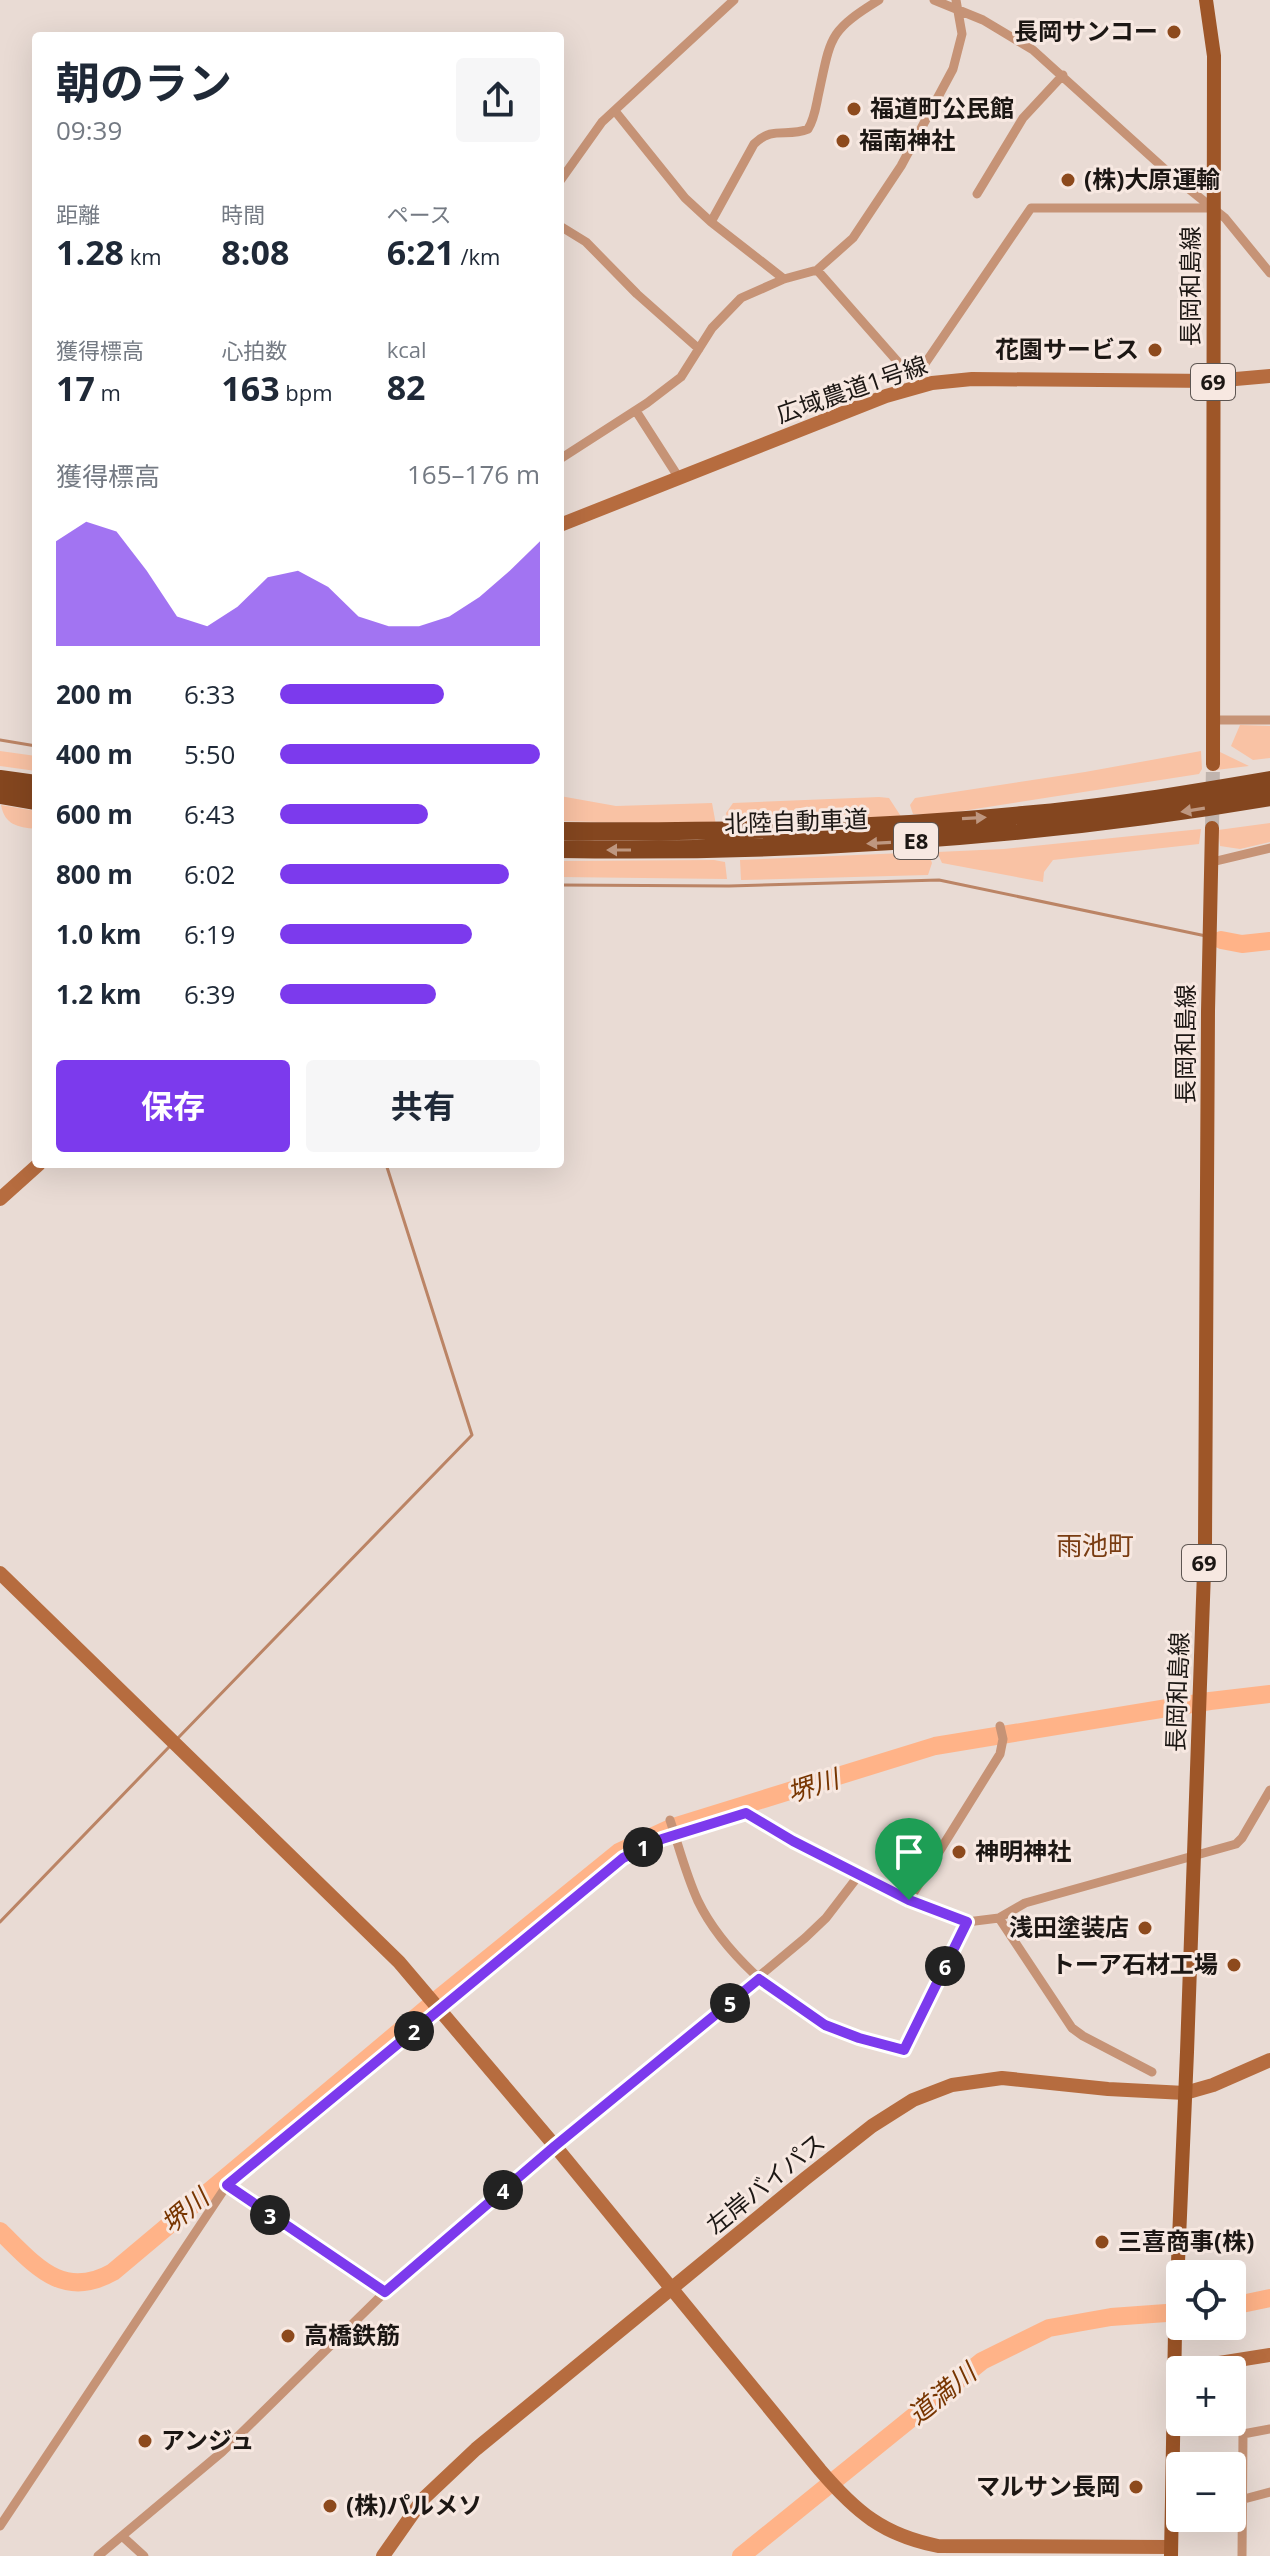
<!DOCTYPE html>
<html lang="ja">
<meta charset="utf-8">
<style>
:root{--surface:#fff;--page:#f6f6f7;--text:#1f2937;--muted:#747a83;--accent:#7c3aed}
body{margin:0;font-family:"Open Sans","Noto Sans JP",sans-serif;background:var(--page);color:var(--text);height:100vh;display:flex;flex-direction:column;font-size:30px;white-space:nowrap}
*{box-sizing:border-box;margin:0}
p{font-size:26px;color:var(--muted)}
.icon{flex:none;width:44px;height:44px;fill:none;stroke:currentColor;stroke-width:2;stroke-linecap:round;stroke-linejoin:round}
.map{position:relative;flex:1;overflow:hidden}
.details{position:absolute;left:32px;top:32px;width:532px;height:1136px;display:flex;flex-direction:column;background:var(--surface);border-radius:8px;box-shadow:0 8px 32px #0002}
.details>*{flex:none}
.buttons{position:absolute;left:1166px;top:2260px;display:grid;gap:16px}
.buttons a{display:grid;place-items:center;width:80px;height:80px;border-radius:8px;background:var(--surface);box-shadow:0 8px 32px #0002;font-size:40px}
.pin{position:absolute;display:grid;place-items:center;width:68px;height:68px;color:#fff;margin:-82px -34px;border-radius:50% 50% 50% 0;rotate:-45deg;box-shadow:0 0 8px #0007}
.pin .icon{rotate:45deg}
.km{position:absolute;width:40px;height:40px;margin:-20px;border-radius:50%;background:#222;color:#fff;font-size:22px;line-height:40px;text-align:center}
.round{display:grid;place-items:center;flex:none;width:84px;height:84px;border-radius:8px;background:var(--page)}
.overview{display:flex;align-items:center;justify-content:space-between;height:136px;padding:0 24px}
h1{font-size:44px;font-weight:700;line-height:60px}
.stats{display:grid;grid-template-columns:repeat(3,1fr);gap:12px;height:136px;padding:8px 24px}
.stats div{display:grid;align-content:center}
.stats b{font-size:34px;font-weight:700}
.stats small{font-size:22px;font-weight:400}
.stats p{font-size:22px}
.chart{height:224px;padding:16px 24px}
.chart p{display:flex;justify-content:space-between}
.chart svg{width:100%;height:144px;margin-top:8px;fill:var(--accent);opacity:.7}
.cta{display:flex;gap:16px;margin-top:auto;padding:16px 24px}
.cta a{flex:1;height:92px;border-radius:8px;background:var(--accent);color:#fff;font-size:32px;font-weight:700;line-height:92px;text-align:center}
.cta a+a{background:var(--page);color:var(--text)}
ul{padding:0 24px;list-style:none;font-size:26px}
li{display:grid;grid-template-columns:128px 96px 1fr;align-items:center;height:60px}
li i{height:20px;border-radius:10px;background:var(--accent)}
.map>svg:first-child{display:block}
.green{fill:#f9c2a4}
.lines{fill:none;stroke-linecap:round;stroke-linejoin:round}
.stream{stroke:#bb8465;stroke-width:3}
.river{stroke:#ffb388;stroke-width:18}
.primary-tunnel{stroke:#c0b4ae;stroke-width:14;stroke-dasharray:14 7;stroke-linecap:butt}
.street{stroke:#c69376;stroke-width:9}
.secondary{stroke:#b66c3f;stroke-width:14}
.primary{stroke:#9e5628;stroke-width:14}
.highway{stroke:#84461f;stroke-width:18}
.oneway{fill:#be9780}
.route-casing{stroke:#fff;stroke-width:16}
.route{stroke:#7c3aed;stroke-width:10}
.poi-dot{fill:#8d4a1d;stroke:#f7e8e1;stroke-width:3}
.labels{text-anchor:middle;stroke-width:6;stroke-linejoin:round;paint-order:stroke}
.shield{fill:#f7e8e1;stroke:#5e5652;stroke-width:2}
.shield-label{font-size:22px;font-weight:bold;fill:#1c1714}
.poi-label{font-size:24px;font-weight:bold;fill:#1c1714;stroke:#f7e8e1;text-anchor:start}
.street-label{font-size:24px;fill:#1c1714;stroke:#f7e8e1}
.neighbourhood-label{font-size:26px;fill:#793c12;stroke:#f7e8e1}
.water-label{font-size:26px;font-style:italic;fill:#773500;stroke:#f7e8e1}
</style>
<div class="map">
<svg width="1270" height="2556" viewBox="0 0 1270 2556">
<rect width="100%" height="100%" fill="#e9dbd4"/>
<path class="green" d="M1240,725L1270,726V758L1253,760L1231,746Z
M0,751L36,756V771L0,766Z
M1201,751L1202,769L1199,774L943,814H913L910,805L915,798L1085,772Z
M1220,752L1249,766L1216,770Z
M560,796L616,806L712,803L716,825L560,821Z
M879,797L889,798L902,818L727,822L726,813L733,803Z
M1,805L36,811V829C17,827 5,825 1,805Z
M1270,823V842L1240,849L1220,846L1218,830Z
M1201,829L1199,844L1053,860L1044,872L1043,882L942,863L937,852L1004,849Z
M928,852L932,863L928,875L741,880L740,860Z
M714,860L725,862L727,879L560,877V861Z"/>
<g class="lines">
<path class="stream" d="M0,740L36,746
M560,885L729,886L939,880L1206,936
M178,1738L472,1435L386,1164
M0,1922L170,1746"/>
<path class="river" d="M1221,940L1242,944L1270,941
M0,2231C34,2264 62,2301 113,2272L438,1999L619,1852L673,1827L935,1746L1210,1701L1270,1694
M1232,2306L1270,2298
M741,2556L982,2361L1049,2328L1111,2317L1180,2312"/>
<path class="primary-tunnel" d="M1212,828L1213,764"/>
<path class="street" d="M934,0L983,20L1033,50L1169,173L1225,218L1270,273
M615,111L685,198L711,222L784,279
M560,181L602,122L734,0
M977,194L1023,118L1063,75
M711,222L754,144C773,125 787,138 808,129C815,118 816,105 819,92C831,36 829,31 879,0
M560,226L586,242L637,294L699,349
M817,270L919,386L922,368L1031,208H1213
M636,411L679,478
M560,459L647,403L681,377L712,328L741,298L784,279L817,270L853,238L901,166L953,69L962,34L956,0
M1212,720H1270
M1212,862L1270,848
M670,1820C679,1847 686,1875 698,1901C721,1949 780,2004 828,2026C852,2037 878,2042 904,2050L967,1922
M909,1900L1000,1754L1003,1739L1000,1726
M999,1918L1072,2028L1083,2036L1152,2072
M227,2185L385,2292
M1232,2499H1244L1270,2492
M0,2526L227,2185L632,1852L662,1839L746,1813L793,1841L909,1900L948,1917L967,1922L999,1918L1025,1903L1236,1844L1242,1838L1270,1790
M122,2536L144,2556
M98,2556L222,2452L385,2292L555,2146L805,1938L826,1918L859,1875
M1242,2556L1243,2434L1270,2429"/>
<path class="secondary" d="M560,525L886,396L932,383L972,379L1213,381L1270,376
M0,1199L39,1164
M0,1573L399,1962L555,2146L820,2470C856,2512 883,2535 938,2546L1171,2547
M1176,2364H1213L1270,2355
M383,2556L423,2499L476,2449L806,2178L872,2126L913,2100L952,2085L1002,2078L1108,2089L1185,2093L1213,2085L1270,2060"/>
<path class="primary" d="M1206,0L1214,56L1213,764
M1171,2556L1175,2332L1187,2052L1205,1543L1208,1011L1212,828"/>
<path class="highway" d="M0,779L36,784
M0,795L36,801
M560,831C714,832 869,830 1023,815C1106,808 1188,794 1270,780
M560,849C800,853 1034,837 1270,797"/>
</g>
<defs><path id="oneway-solid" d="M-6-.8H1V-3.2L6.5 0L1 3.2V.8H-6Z" transform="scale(2)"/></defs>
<g class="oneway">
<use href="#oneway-solid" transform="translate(1193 810) rotate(171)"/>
<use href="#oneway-solid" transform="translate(974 818) rotate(-3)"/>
<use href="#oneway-solid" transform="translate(879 843) rotate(177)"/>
<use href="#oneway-solid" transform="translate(619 850) rotate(-180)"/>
</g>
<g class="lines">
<g class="route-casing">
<path id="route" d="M746,1813L793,1841L909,1900L967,1922L904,2050L859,2038L825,2025L759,1979L555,2146L385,2292L227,2185L623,1858L662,1839Z"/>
</g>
<use href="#route" class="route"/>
</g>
<g class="poi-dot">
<circle cx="1174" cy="32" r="8"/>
<circle cx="854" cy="109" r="8"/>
<circle cx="843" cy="141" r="8"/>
<circle cx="1068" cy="180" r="8"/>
<circle cx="1155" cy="350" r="8"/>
<circle cx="959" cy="1852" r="8"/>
<circle cx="1145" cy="1928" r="8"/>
<circle cx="1234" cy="1965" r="8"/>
<circle cx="1102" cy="2242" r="8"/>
<circle cx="288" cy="2336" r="8"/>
<circle cx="145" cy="2441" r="8"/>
<circle cx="1136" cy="2487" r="8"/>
<circle cx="330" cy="2506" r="8"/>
</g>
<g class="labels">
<g class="shield">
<rect x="1191" y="364" width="44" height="36" rx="6"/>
<rect x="894" y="823" width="44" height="36" rx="6"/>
<rect x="1182" y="1545" width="44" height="36" rx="6"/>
</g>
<g class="shield-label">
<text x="1213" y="390">69</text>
<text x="916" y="849">E8</text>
<text x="1204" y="1571">69</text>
</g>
<g class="poi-label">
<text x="1158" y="40" text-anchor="end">長岡サンコー</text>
<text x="870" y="117">福道町公民館</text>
<text x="859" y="149">福南神社</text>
<text x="1084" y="188">(株)大原運輸</text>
<text x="1139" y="358" text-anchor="end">花園サービス</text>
<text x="975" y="1860">神明神社</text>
<text x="1129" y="1936" text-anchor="end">浅田塗装店</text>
<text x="1218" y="1973" text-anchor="end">トーア石材工場</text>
<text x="1118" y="2250">三喜商事(株)</text>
<text x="304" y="2344">高橋鉄筋</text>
<text x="161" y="2449">アンジュ</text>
<text x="1120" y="2495" text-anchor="end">マルサン長岡</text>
<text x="346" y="2514">(株)パルメソ</text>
</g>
<g class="street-label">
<text transform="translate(1191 286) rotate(-90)" y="8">長岡和島線</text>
<text transform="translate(852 390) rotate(-19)" y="8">広域農道1号線</text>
<text transform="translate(796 822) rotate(-2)" y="8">北陸自動車道</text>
<text transform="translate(1186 1044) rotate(-90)" y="8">長岡和島線</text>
<text transform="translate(1178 1692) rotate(-88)" y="8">長岡和島線</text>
<text transform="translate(766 2184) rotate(-39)" y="8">左岸バイパス</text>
</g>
<g class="neighbourhood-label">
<text x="1095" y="1555">雨池町</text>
</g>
<g class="water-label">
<text transform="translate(813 1786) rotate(-18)" y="9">堺川</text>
<text transform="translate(185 2211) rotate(-40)" y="9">堺川</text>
<text transform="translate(942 2394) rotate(-39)" y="9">道満川</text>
</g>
</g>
</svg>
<div class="buttons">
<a><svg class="icon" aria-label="locate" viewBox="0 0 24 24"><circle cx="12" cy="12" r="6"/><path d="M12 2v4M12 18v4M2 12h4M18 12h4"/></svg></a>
<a>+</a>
<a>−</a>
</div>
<div class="pin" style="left:909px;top:1900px;background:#1e9e55"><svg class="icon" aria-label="arrive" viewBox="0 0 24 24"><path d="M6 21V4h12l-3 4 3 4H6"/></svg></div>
<b class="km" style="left:643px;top:1847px">1</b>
<b class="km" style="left:414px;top:2031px">2</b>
<b class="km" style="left:270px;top:2215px">3</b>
<b class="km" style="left:503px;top:2190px">4</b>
<b class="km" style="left:730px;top:2003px">5</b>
<b class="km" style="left:945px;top:1966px">6</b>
<section class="details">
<div class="overview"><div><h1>朝のラン</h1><p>09:39</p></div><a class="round"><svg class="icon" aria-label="share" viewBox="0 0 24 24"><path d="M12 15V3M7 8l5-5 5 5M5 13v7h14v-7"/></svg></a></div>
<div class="stats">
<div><p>距離</p><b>1.28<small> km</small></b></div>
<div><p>時間</p><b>8:08</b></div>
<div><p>ペース</p><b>6:21<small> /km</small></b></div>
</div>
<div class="stats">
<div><p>獲得標高</p><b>17<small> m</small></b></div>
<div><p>心拍数</p><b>163<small> bpm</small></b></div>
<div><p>kcal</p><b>82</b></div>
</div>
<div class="chart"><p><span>獲得標高</span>165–176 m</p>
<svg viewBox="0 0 160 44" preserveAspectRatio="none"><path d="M0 44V12L10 6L20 9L30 21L40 35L50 38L60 32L70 23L80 21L90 26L100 35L110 38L120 38L130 35L140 29L150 21L160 12V44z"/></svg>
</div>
<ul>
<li><b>200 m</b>6:33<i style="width:63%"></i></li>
<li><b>400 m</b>5:50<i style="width:100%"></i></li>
<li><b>600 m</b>6:43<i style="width:57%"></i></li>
<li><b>800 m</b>6:02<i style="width:88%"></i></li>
<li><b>1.0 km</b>6:19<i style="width:74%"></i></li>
<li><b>1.2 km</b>6:39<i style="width:60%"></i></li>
</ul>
<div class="cta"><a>保存</a><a>共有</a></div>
</section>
</div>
